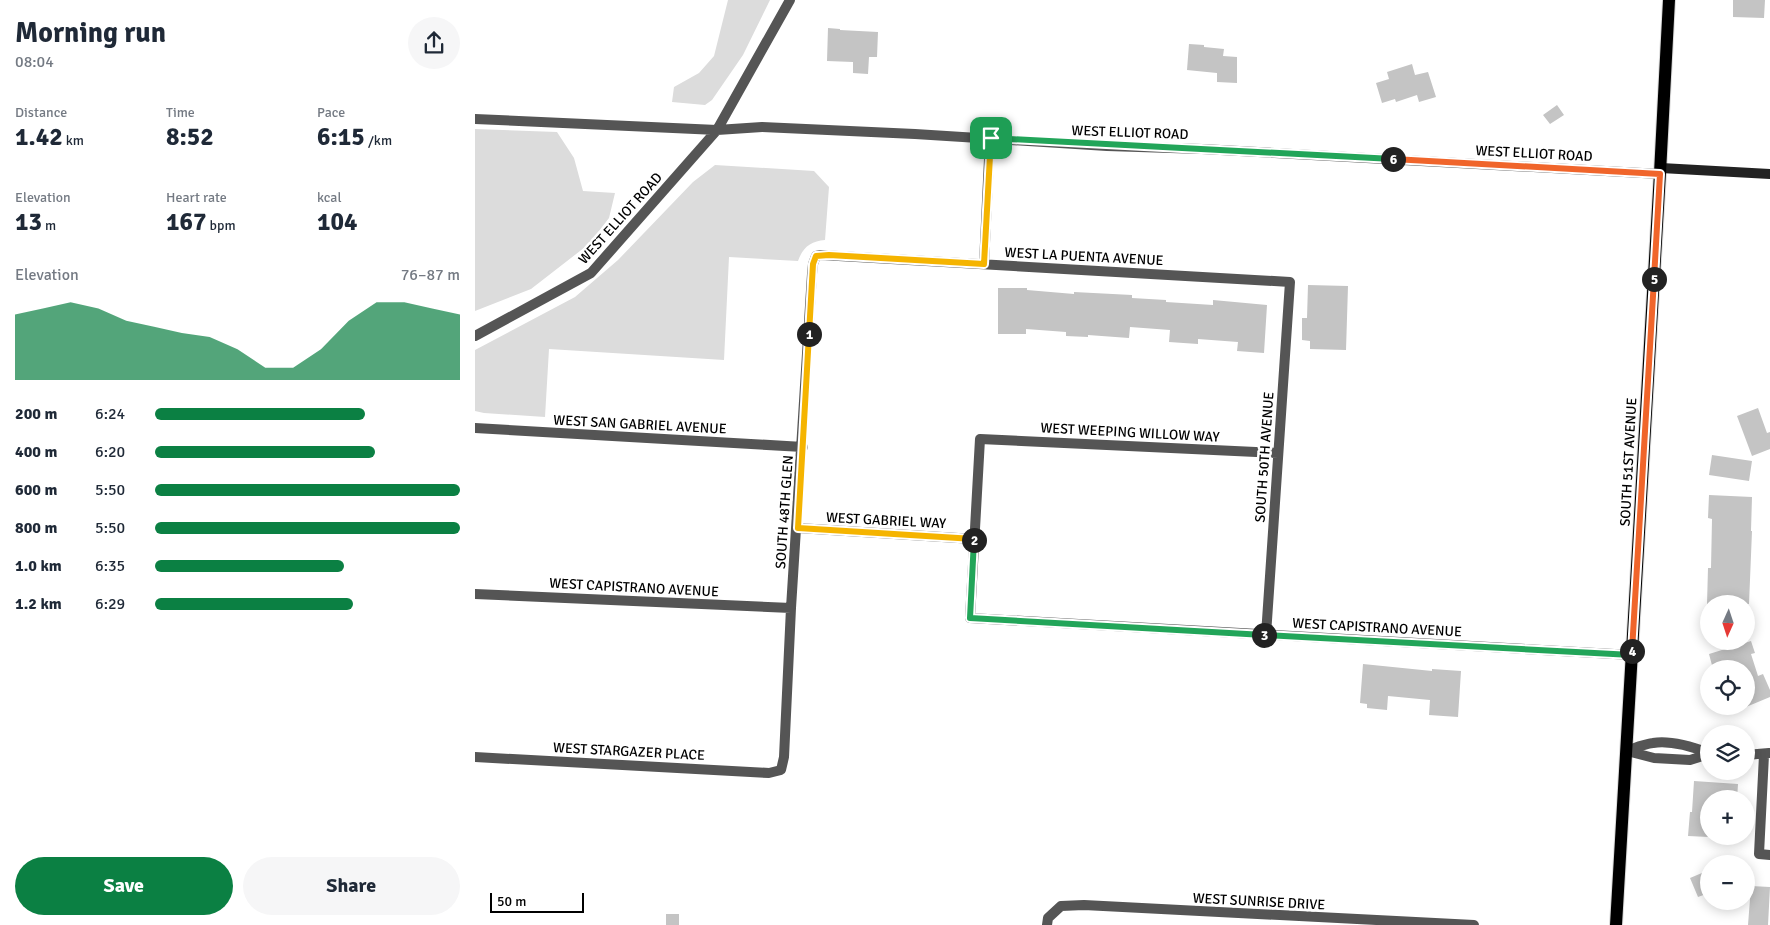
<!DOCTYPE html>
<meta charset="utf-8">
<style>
:root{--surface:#fff;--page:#f6f6f7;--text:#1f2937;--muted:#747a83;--accent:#0b8043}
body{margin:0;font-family:Signika,sans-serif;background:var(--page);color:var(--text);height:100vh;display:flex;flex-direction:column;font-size:19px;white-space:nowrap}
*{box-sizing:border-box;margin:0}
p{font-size:16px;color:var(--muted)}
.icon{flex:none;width:28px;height:28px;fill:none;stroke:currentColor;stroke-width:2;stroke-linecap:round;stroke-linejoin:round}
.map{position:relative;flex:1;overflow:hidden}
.drawer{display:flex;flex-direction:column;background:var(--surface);width:475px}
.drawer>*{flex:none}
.needle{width:32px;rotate:183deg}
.controls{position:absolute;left:1225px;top:595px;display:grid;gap:10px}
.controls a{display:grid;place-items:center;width:55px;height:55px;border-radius:50%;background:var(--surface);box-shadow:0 2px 12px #0003;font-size:25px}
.scale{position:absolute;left:15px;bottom:12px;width:94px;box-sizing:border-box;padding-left:5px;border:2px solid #000;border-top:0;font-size:14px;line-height:18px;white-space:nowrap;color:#000;-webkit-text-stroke:4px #fff;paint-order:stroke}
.pin{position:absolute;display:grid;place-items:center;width:42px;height:42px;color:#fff;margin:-21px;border-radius:10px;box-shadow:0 2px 8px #0006}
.km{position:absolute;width:25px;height:25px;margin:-12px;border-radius:50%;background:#222;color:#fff;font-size:14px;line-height:25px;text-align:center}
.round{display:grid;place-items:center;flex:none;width:52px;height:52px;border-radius:26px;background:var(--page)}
.headline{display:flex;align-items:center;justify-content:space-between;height:85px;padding:0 15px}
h1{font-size:28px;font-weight:700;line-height:38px}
.metrics{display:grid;grid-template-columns:repeat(3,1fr);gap:8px;height:85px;padding:5px 15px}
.metrics div{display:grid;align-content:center}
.metrics b{font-size:25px;font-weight:700}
.metrics small{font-size:14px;font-weight:400}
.metrics p{font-size:14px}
.chart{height:140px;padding:10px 15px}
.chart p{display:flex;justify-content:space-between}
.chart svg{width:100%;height:90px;margin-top:5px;fill:var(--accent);opacity:.7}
.button{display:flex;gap:10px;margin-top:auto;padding:10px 15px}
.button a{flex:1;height:58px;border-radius:30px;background:var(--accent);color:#fff;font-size:20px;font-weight:700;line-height:58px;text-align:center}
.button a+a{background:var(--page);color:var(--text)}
ul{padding:0 15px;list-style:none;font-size:16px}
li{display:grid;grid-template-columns:80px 60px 1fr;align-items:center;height:38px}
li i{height:12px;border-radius:6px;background:var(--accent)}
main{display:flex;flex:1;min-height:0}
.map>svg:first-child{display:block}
.green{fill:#dcdcdc}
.building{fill:#c4c4c4}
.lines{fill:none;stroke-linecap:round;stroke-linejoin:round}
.primary-casing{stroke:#dbdbdb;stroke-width:14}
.street{stroke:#555;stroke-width:10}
.secondary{stroke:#222;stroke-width:10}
.primary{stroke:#000;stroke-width:12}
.split-1-casing{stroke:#fff;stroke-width:10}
.split-2-casing{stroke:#fff;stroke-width:10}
.split-3-casing{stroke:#fff;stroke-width:10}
.split-4-casing{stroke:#fff;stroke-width:10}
.split-5-casing{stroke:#fff;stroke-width:10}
.split-6-casing{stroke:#fff;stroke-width:10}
.split-7-casing{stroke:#fff;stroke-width:10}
.split-1{stroke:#f5b400;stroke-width:6}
.split-2{stroke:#f5b400;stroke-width:6}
.split-3{stroke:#22a559;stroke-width:6}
.split-4{stroke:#22a559;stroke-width:6}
.split-5{stroke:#f0652b;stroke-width:6}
.split-6{stroke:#f0652b;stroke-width:6}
.split-7{stroke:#22a559;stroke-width:6}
.labels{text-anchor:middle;stroke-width:5;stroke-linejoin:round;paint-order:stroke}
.street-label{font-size:14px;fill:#000;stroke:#fff}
</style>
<main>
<section class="drawer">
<div class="headline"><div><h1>Morning run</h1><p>08:04</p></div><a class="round"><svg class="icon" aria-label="share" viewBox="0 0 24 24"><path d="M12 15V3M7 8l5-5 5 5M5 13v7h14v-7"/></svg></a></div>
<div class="metrics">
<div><p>Distance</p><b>1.42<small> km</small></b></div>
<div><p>Time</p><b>8:52</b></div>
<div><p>Pace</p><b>6:15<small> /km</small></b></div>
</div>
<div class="metrics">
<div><p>Elevation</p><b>13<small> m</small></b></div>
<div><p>Heart rate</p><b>167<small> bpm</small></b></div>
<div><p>kcal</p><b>104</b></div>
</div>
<div class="chart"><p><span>Elevation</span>76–87 m</p>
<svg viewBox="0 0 160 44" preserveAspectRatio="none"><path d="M0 44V12L10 9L20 6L30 9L40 15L50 18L60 21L70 23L80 29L90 38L100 38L110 29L120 15L130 6L140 6L150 9L160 12V44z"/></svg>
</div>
<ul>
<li><b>200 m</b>6:24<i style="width:69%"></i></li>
<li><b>400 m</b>6:20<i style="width:72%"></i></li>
<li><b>600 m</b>5:50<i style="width:100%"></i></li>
<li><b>800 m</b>5:50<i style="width:100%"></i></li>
<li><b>1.0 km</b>6:35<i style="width:62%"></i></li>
<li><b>1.2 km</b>6:29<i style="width:65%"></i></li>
</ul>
<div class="button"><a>Save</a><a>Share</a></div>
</section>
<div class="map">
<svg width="1295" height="925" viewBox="0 0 1295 925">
<rect width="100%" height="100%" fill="#fff"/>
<path class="green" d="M253,0H295L268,55L237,100L230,105L197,102L199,87L224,73L239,56Z
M0,129L82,132L99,158L108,191L140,193L134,218L114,244L56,289L0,311Z
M240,165L339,171L354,187L350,240C336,241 328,247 323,261L254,257L249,360L74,349L70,417L9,413L0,411V350L100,297L143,260L218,182Z"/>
<path class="building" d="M1258,0H1290L1289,18L1258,17Z
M353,28L365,29V30L403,32L402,57H394L393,74L378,73V62L352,61Z
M714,44L729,45V47L749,49L748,56L762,57V83L742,82V73L712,70Z
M937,64L940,75L953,72L961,97L944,102L942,95L921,102L920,99L907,103L901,83L914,79L912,72Z
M1082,105L1089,115L1075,124L1068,115Z
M833,285L873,286L871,350L835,349V341L827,340V318H832Z
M523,288H552V290L599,294V292L657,295V298L691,300V302L738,305V300L792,305L789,353L762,351L763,342L723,339V344L694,342L695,330L655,327L654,338L613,335V337L591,336V332L551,329V334H523Z
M1283,408L1292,433L1295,432V449L1277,456L1262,416Z
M1237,455L1277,461L1274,481L1234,475Z
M1234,495L1277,497L1276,531H1277L1274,604H1232L1233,568H1236L1237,519L1233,518Z
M1276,641L1280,653L1276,654L1283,676L1288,674L1295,690V697L1271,707V669H1238L1234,654Z
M888,664L957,671V669L986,671L983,717L954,715L955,700L913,696L912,710L892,708V704L885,703Z
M1219,781L1263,784L1262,799H1234V837L1213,836L1215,812H1217Z
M1234,870V893L1223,897L1215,878Z
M1276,886L1295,887L1293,925H1273Z
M191,914H204V925H191Z"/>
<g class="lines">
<g class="primary-casing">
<path id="primary" d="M1141,925L1185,173L1194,0"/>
</g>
<path class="street" d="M0,119L242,130L287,127L440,134L632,146L727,149L1185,174
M509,264L515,138
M0,336L116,273L242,130L315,0
M0,428L328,447
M803,453L505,439L495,618L1157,655
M323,528L499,539
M0,594L316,608
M1151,751C1160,748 1169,744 1178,743C1195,740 1218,747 1234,753
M1152,751L1179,758L1215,760L1234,754
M1271,755L1294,753
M1289,755L1284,854L1295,855
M0,757L294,773L306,770L309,757L316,608L337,274L338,264L341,256L346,255L815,282L791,635
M572,925L573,918L586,906L609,905L999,925"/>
<path class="secondary" d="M1186,168L1295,174"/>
<use href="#primary" class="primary"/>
</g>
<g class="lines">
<g class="split-1-casing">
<path id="split-1" d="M334,334L338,264L341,256L354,255L509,264L516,138"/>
</g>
<g class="split-2-casing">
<path id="split-2" d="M334,334L323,528L499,539V540"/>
</g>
<g class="split-3-casing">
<path id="split-3" d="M499,540L495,618L789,635"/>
</g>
<g class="split-4-casing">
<path id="split-4" d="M789,635L1157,655V651"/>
</g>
<g class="split-5-casing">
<path id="split-5" d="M1157,651L1179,279"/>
</g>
<g class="split-6-casing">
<path id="split-6" d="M918,159L1185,174L1179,279"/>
</g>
<g class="split-7-casing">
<path id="split-7" d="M516,138L918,159"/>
</g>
<use href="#split-1" class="split-1"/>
<use href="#split-2" class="split-2"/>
<use href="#split-3" class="split-3"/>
<use href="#split-4" class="split-4"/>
<use href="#split-5" class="split-5"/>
<use href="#split-6" class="split-6"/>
<use href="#split-7" class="split-7"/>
</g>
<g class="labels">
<g class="street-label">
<text transform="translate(655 132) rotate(2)" y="5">WEST ELLIOT ROAD</text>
<text transform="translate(1059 153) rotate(3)" y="5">WEST ELLIOT ROAD</text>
<text transform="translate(145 218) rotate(-48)" y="5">WEST ELLIOT ROAD</text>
<text transform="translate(609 256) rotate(3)" y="5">WEST LA PUENTA AVENUE</text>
<text transform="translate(165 424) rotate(3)" y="5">WEST SAN GABRIEL AVENUE</text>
<text transform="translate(655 432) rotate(3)" y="5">WEST WEEPING WILLOW WAY</text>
<text transform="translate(789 457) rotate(-86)" y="5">SOUTH 50TH AVENUE</text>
<text transform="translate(1153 462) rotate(-87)" y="5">SOUTH 51ST AVENUE</text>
<text transform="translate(309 512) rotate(-86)" y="5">SOUTH 48TH GLEN</text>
<text transform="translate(411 520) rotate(3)" y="5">WEST GABRIEL WAY</text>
<text transform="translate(159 587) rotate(3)" y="5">WEST CAPISTRANO AVENUE</text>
<text transform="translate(902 627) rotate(3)" y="5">WEST CAPISTRANO AVENUE</text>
<text transform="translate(154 751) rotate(3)" y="5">WEST STARGAZER PLACE</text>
<text transform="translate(784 901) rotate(3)" y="5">WEST SUNRISE DRIVE</text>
</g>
</g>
</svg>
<div class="controls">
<a><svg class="needle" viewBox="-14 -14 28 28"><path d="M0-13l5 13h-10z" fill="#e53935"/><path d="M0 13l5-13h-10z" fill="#747a83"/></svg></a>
<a><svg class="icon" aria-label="locate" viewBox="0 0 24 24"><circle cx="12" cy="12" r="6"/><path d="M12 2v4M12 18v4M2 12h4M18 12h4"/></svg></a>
<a><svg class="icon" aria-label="layers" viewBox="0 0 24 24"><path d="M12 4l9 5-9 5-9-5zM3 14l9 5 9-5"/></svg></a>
<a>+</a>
<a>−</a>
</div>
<div class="scale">50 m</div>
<div class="pin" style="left:516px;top:138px;background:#1e9e55"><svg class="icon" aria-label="arrive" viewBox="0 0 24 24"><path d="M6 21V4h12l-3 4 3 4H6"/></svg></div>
<b class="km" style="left:334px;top:334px">1</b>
<b class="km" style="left:499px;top:540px">2</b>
<b class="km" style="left:789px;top:635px">3</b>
<b class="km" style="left:1157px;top:651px">4</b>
<b class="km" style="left:1179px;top:279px">5</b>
<b class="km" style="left:918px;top:159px">6</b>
</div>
</main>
